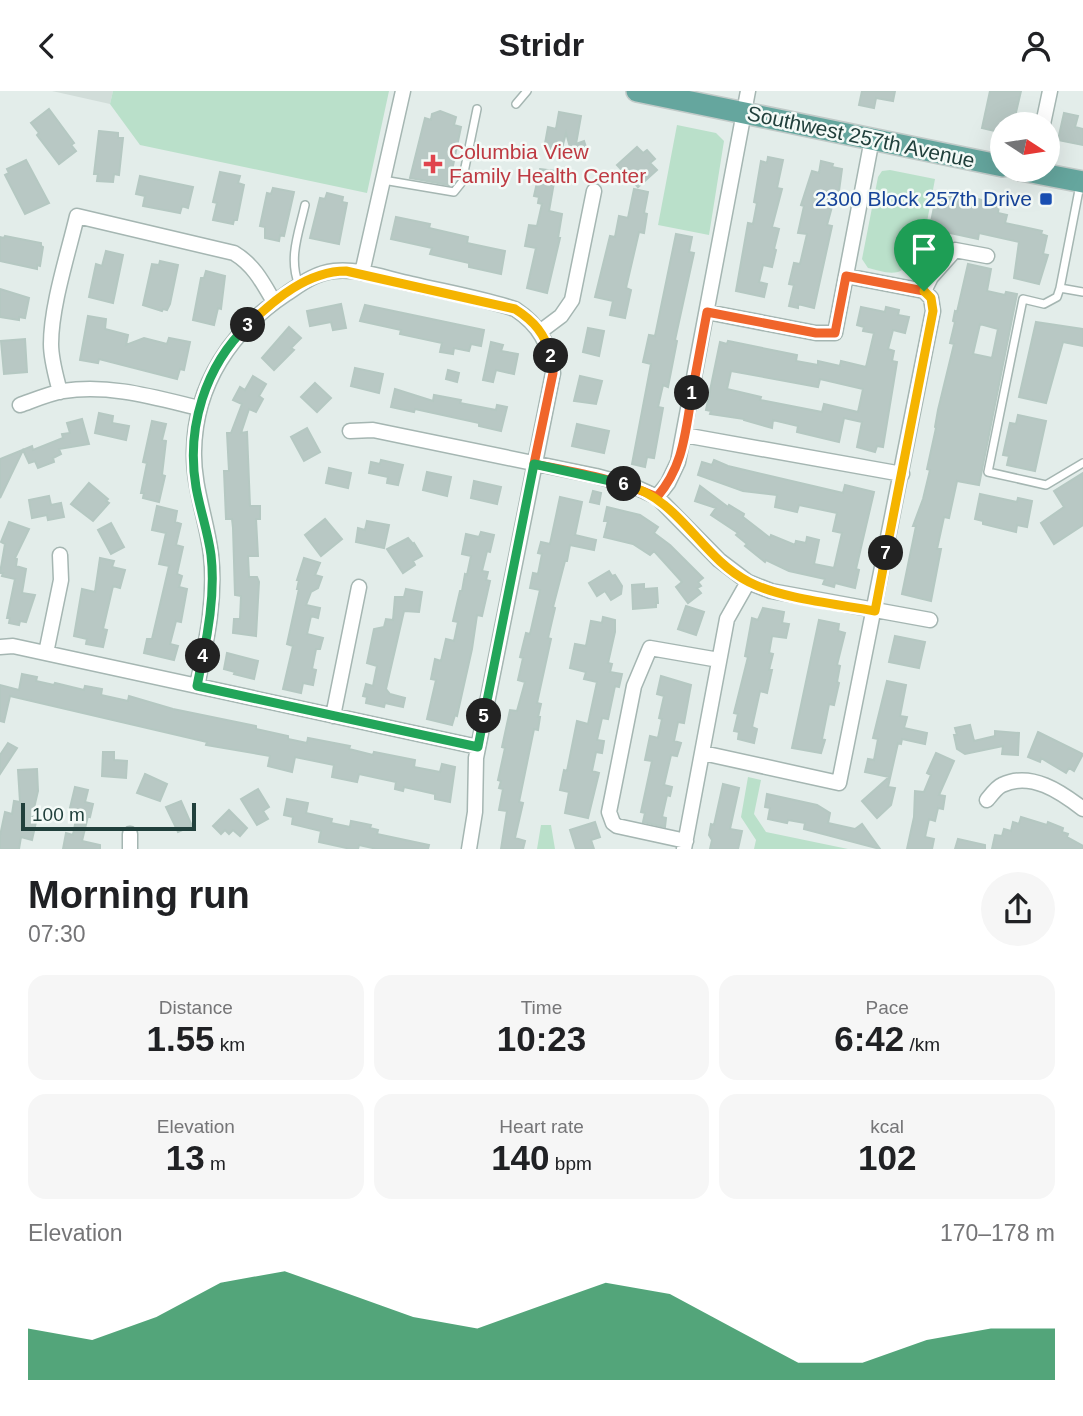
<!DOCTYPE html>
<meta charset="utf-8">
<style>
:root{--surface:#fff;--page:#f6f6f6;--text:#202124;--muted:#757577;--accent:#0b8043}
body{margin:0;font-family:Helvetica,sans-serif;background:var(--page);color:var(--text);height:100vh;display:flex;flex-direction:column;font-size:26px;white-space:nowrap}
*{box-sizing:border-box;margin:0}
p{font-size:23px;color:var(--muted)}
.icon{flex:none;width:38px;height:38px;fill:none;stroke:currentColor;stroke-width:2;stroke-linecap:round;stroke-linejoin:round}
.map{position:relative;height:758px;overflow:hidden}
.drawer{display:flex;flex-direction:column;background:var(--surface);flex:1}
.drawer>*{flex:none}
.needle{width:46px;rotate:102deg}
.buttons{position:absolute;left:990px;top:21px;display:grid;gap:14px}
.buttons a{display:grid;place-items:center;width:70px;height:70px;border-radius:50%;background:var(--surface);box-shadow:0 7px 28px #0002;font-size:35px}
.scale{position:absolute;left:21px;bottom:18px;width:175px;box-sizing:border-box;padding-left:7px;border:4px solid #21403c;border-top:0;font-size:19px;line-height:24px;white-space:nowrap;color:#21403c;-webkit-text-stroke:5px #f4faf7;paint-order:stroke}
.pin{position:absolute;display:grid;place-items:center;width:60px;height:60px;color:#fff;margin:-72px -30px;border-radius:50% 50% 50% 0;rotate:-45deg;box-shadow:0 0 7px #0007}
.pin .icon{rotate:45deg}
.km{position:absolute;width:35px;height:35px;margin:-18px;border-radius:50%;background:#222;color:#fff;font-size:19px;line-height:35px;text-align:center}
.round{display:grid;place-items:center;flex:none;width:74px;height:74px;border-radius:37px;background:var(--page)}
.head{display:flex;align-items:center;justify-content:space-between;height:119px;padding:0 28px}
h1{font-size:38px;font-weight:700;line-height:52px}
.figures{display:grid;grid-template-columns:repeat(3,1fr);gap:10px;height:119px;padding:7px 28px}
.figures div{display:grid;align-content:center;border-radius:18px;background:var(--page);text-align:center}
.figures b{font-size:35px;font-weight:700}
.figures small{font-size:19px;font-weight:400}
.figures p{font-size:19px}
.chart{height:196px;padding:14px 28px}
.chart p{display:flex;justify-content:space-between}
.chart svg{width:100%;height:126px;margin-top:7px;fill:var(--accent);opacity:.7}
header{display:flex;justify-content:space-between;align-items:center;height:91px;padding:0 28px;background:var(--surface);font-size:32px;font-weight:700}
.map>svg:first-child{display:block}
.built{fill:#d1ddd9}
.green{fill:#bae0ca}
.building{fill:#b8c8c4;stroke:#b5c8c2;stroke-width:2;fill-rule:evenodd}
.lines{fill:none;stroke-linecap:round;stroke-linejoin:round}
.service-casing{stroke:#a5b6b2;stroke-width:10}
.minor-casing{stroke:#a5b6b2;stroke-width:17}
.primary-casing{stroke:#c1cac8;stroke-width:24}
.service{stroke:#fff;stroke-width:7}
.minor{stroke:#fff;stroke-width:14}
.primary{stroke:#65a69e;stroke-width:21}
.split-1-casing{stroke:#fff;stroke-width:14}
.split-2-casing{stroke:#fff;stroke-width:14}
.split-3-casing{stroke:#fff;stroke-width:14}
.split-4-casing{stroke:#fff;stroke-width:14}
.split-5-casing{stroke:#fff;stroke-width:14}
.split-6-casing{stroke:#fff;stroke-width:14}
.split-7-casing{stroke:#fff;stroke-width:14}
.split-8-casing{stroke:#fff;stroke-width:14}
.split-1{stroke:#f0652b;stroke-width:9}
.split-2{stroke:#f0652b;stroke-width:9}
.split-3{stroke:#f5b400;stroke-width:9}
.split-4{stroke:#22a559;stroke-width:9}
.split-5{stroke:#22a559;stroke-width:9}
.split-6{stroke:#22a559;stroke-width:9}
.split-7{stroke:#f5b400;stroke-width:9}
.split-8{stroke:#f5b400;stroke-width:9}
.health-dot{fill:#e0444e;stroke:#f4faf7;stroke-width:2.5}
.transit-dot{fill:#1a4fb4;stroke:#f4faf7;stroke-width:2.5}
.labels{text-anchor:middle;stroke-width:5;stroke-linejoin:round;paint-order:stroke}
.street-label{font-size:21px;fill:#21403c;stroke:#f4faf7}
.health-label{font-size:21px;fill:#be3a42;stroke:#f4faf7;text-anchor:start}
.transit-label{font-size:21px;fill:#164399;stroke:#f4faf7;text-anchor:end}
</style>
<header><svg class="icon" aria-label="back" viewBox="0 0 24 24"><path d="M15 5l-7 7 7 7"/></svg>Stridr<svg class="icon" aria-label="person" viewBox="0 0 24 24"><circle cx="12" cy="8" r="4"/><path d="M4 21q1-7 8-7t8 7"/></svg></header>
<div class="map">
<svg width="1083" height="758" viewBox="0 0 1083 758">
<rect width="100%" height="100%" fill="#e3edea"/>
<path class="built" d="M52,0H113L110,13Z"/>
<path class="green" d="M113,0H389L367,102L140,54L110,13Z
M677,34L716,42L724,50L709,144L658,134Z
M890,79L935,88L921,163C911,167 909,171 903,178C895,186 877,179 868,177L862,168L878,86L882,80Z
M748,686L761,689L754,723L766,741L848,758H754L756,749L741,726Z
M541,734H551L555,758H537Z"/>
<path class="building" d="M862,0H895L893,10L876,7L874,17L859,14Z
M990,0H1021L1014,30L1006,28L1005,33H1003V42L982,37Z
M49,18L74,52L71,54L76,60L59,73L37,44L39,42L31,32Z
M440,20L456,26L454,34L461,36L449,94L410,87L425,27L431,29L432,23Z
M559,21L581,25L576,53L584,50L588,62L573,67L566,42L561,61L544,58L548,36L556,38Z
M1064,22L1078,25L1075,36L1083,38V54L1058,49Z
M99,40L118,42V47H123L119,84L114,83L113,91L97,90L98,83H94Z
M637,56L643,62L647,59L655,68L650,72L657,79L638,96L617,74Z
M768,66L783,69L777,97L782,98L772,136L779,138L774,158L776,159L772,176L763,174L759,191L767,193L764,206L736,200L748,132L753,133L757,112L754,111L761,70L767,72Z
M26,69L49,112L25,123L5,84L9,82L7,78Z
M821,70L833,73L832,76L842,78L839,100L836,113L833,112L827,134L832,135L814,217L798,213V217L789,215L794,194L789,193L794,172L800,173L807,143L798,142L804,115L801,114L812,80L819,82Z
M540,78L556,80L549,120L562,123L558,147H560L547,202L527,197L536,157L525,155L529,134L537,135L542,113L538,112L539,106L534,105Z
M220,81L240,85L238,92L244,94L237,129H234L233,133L213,129L217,112L213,111Z
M140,85L193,96L188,117L182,115L180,122L143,115L145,105L136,103Z
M273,97L294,101L284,145L280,144L279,150L265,147V136L260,135L267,102L271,103Z
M634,98L648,101L644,122L647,123L644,142L639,141L626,197L631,199L625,227L610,224L613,210L595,206L610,145L615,146L619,125L628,127Z
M327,102L343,106L342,111L347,112L339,153L310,147L320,107L325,108Z
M964,104L999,114L998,122L1007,124L1005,132L1042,140L1041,143L1047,145L1043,163L1048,164L1039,193L1014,187L1019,151L979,142L978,148L941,140L940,144L929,141L936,106L948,109L949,105L963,109Z
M396,126L430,133L429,137L468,146L467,152L505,160L501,183L469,176V172L430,163L432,157L391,148Z
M676,143L692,146L689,161L694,162L675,249L677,250L668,296L663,294L658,316L663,317L654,367L647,366L645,376L632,373L651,273L643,271L649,244L655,245Z
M5,145L41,152V155L43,156L40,175L37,174V178L0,170V146L4,147Z
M106,160L123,164L113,212L89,206L96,173L102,175Z
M160,170L178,174L170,213L167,219L163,218L162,220L143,214L152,173L159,174Z
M968,173L991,178L987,200L1005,204L1006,201L1017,203L979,394L957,390L949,427L944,426L937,458H941L931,510L902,503L916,435H913L923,408L930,379L927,378L936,337L935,336L938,319L954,253L950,252L955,231L953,230L955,220L957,221ZM980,233L998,238L992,267L973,263Z
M206,180L225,185L221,218L218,217L214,234L193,229L201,187H204Z
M0,198L29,207L25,227L19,226V229L0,226Z
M341,213L346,237L333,239L331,231L310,235L307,220Z
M365,214L484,239L481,255L471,253L469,260L454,257L453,263L440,261L442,252L400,243L401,239L360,230Z
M861,216L885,221L886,216L899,219L898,224L909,226L905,242L893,239L888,258L894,260L892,270L897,271L883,356L877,355L875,361L857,356L862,331L844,327L839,351L797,341L798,335L773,329L772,337L744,329V328L710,323L711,320L706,319L720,251L727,253L728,250L797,264L796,270L818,274V270L840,275L841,270L866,276L874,242L863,240L864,236L857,234ZM731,280L818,296L820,288L863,298L858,321L824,313L822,321L760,309L761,306L727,298Z
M88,225L106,228L105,238L128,244L126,254L144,247L167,253L169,247L190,251L184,279L180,278L177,288L99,268L98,272L80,269Z
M1036,231L1083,238V255L1063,251L1046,312L1019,306Z
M289,236L301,247L291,257L294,259L274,279L262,267Z
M588,237L604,240L599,265L583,261Z
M25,248L27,281L4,283L1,250Z
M491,251L503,254L501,260L518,263L514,283L496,279L493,291L483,289Z
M355,277L383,283L379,302L351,295Z
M448,279L459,282L457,291L446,288Z
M253,285L266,293L259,305L263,308L256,321L249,318L241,342L247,341L250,415H260V428H256L258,465H248L249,486H257L259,491L256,545L233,542L234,528H240L241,505L235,504L233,437L232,428H226L224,380H229L227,342H231L242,313L233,309L240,296L245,299Z
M580,285L602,290L596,313L574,310Z
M315,292L331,307L317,321L301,306Z
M395,298L433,310L434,304L461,309L460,312L496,319L497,314L507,316L501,340L479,335V332L415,318L414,321L391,316Z
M99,322L113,325L112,332L129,335L126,349L95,342Z
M1018,324L1046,330L1035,380L1007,374L1009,365L1003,364L1010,332L1016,333Z
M82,328L89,353L59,358L61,363L53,367L54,371L38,377L35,370L29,372L23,359L0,407V368L32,355L33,359L63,347L62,343L70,342L67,332Z
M152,330L166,333L162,349L166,350L162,384L165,385L159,411L143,407L144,402H141L147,372L143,371Z
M577,333L609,340L604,362L572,355Z
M307,337L320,361L304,370L291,346Z
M381,369L403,374L398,394L387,392L388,386L369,382L371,371L380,373Z
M714,369L728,375L843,402L845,394L874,401L856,478L859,479L855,497L835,492L834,496L823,493L825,488L789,480L766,469L765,471L745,455L747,453L736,444L738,442L711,424L716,417L695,410L700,395L728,416L729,414L744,423L743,426L770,447L771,444L795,454L796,450L806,452L807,446L819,449L814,473L834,477L842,442L833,440L837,422L799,414L797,421L775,416L777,404L743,400L698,384L702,371L712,374Z
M329,377L351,382L348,397L326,392Z
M427,381L451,386L447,405L423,399Z
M1083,382V434L1054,453L1041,432L1064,416L1054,400Z
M474,390L501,396L497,413L471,407Z
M89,392L108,408L106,410L109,412L93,430L71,413Z
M593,400L601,402L599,413L590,411Z
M980,403L1017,411L1018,407L1032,410L1027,436L1017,434L1016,441L983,433V430L975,428Z
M49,405L51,414L61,412L64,426L48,429L47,424L32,427L29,409Z
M560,406L582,411L575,444L596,449L594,459L570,454L567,470H565L553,516L555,517L548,547L551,548L537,612L541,613L538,626H540L538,639L534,638L519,711L523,712L515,747L525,750L523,758H501L507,720L499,719L503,698L499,697L501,690L498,689L505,657L502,656L510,619L517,620L525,591L518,589L523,567L520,566L526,542L530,543L540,499L530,497L533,482L538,483L542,463L538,462L541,451L550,453Z
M157,415L177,420L175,431L181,433L176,454L183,456L177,483L182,485L179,496L187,498L181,531L176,530L170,553L178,555L174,569L144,562L147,548H152L169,475L159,473L166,442L152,439Z
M607,416L640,424L658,436L654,442L670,454L703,487L698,491L701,495L697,497L701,502L688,512L676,496L682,491L654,460L650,464L633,453L604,446L608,430H604Z
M325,428L342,448L321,465L305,444Z
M367,430L389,434L384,457L356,451L358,437L365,439Z
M9,431L29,438L15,467L17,468L16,475L26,478L22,502L35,504L26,531L20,530L19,534L9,532L10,527H7L15,488L2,485L3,482H0L5,453L1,451Z
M111,432L124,456L111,463L98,439Z
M481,441L494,444L490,461L487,460L482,480L488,481L486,489L490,490L482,525L477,524L472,558L457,625L455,624L452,634L427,628L436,589L431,588L435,568L441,570L446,548L454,550L458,531L453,530L460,500H462L465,483L467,484L471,465L462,463L466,443L479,446Z
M408,447L413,453L414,452L422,465L413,470L415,474L403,482L387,458Z
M100,467L114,470L112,476L125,479L120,497L113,495L103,538L107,539L103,556L86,553L87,548L74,545L82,498L95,501Z
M304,467L320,472L315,484L322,486L318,497L311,501L306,514L320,517L318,527L311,525L307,543L323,547L320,558H316L312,578L316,579L313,594L303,592L301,602L283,598L293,555L287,553L299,498H297L299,489H297Z
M609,480L612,485L615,484L622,495L621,503L611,509L605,500L597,505L589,492Z
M644,493V498L657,497L658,512H656V516L633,518L632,494Z
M406,498L422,501L419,521L404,520L386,598L390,603L405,607L403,616L385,612L384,616L366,612L367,606L363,605L366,593L373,595L377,575L367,572L374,538L384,536L386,528L393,529L395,506H404Z
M686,515L704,521L696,544L678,538Z
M763,517L784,521L782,532L789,533L786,547L772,545L769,562L773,563L769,579H772L767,602L760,600L752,636L757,638L754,652L738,648L739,641L734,640L738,623L734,622L748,566L745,565L752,527L758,529Z
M603,526L615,529V541L608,572L612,573L610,581L622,583L619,596L615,595L608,628L602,627L597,649L604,650L602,662L596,661L592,680L599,682L588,727L565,722L569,701L560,699L564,679L567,680L577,630L588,633L597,591L584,588L586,581L570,577L575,553L586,555L591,530L602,532Z
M819,529L839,533L838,540L845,542L837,574L840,575L837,591L839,592L834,614L829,613L822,648L825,649L821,662L792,657Z
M895,545L925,551L919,577L889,571Z
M227,562L258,570L254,588L234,583L235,581L224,578Z
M22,583L37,586L36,590L54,594L55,592L84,599L85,595L102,598L101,604L128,610L129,605L173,618L256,635V638L288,645V648L307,652L308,647L350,655L349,658L373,664L374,661L415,669L414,676L440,681L442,673L455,676L450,711L435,708V703L404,696L403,700L395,698L396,691L359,683L357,691L332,686L334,674L295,666L292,681L268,675L270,665L206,654L207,651L177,644L10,605L4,631L0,630V594L19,599Z
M661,585L691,594L684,632L678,631L674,650L681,652L677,665L671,664L664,694L672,696L670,705L667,704L662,726L666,727L665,736L643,731L645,722L641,721L652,670L645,669L650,645L658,647L662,628L659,627L664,605L657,603Z
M887,590L906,594L900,625L907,626L904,637L927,642L925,653L902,648L901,653L898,652L888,696L895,697L891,714L877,727L862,710L889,686L865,681L868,668L874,669L878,648L873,647Z
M970,634L974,650L995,645V640L1019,642L1018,664L1002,663L1003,655L965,663L957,658L954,644H957L955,637Z
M1038,641L1083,663L1074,680L1069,677L1066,682L1041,667L1040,671L1028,666Z
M8,652L17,657L0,683V664Z
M103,661H114V669L127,670L126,687L102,685Z
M936,662L954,670L939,704L945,705L943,718L938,717L935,730L929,728L925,746L934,748L932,758H907L914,726L915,700L924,701L931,684L927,682Z
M37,678L38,700L31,730L36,731L32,749L21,746L19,758H0V745L5,721L12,723L14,710L20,711L18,679Z
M145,683L167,693L160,710L137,702Z
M723,693L739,697L730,738L742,740L738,758H710L712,749L709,744L711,733L714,734Z
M75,696L88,699L85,711L93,713L90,726L88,725L82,750L100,754V758H63L66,742L73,744L77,723L69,721Z
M258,698L269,716L263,720L268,728L257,734L241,708Z
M767,703L817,714L830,722L828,732L855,738L862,733L880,758L804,738L805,732L788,729L787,732L768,728L770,717L765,716Z
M287,708L308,712L306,722L332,728L331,732L350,736L351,730L371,734L370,737L378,739L377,743L429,754L428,758H377L359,754L358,758H351L319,751L321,740L292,733L293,726L284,724Z
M181,710L192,735L178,741L166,716Z
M229,719L247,737L240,745L233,739L229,743L225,739L221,743L213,735Z
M1021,726L1047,734L1048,731L1063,737L1062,741L1068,743L1067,746L1083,755V758H992L995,744L1002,745L1004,738L1011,740L1013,731L1019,733Z
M595,731L600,746L591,749L594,758H576L570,739Z
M958,748L985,754V758H955Z"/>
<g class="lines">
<g class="service-casing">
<path id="service" d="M516,13L527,0
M383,89L454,101L462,91L477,18
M299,194C288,167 299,141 305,114
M1060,197L1080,94
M1083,201L1060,197L1057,206L1044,213L1023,208L988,381L1046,394L1083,372"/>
</g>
<g class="minor-casing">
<path id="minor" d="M1043,33L1050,0
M362,182L403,0
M846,185L924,200
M707,221L816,242H835L872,48
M541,240L561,225L572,209L594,100
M60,301C56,285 51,269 51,253C51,215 68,163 77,125L234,162C254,174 263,192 274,211
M20,314C34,309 48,303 63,300C110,293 153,306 199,317
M350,340L373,339L596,385L633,395L657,406L719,469L748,491L771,500L930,529
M684,344L902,383
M657,406L668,392L678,371L748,0
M0,556L13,555L478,656
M46,562L61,489L60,464
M197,595C206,552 216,509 211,464C207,429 193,396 194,360C195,293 232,239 286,203C301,193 315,182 334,180C359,177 387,188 412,193C446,201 481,207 515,218C539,234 550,253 553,282L476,667L475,721L469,758
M333,625L359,496
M703,662L839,692L933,220L931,207L924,200L931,186L955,159L987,165
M987,709C991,704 997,696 1002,694C1031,680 1061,701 1083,718
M686,750L617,735L613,732L609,721L613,701L634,595L650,557L719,569
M130,758V743
M684,758L727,528L748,491"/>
</g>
<g class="primary-casing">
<path id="primary" d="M637,0L1003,75
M1021,79L1083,91"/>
</g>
<use href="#service" class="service"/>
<use href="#minor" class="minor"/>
<use href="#primary" class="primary"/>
</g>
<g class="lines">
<g class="split-1-casing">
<path id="split-1" d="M692,302L707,221L816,242H835L846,185L924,200"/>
</g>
<g class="split-2-casing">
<path id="split-2" d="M551,265L553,282L534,373C576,381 617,388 657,406C684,374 685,342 692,302"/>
</g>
<g class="split-3-casing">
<path id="split-3" d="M248,234C275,208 308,180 346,180L515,218C534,230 545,243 551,265"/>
</g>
<g class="split-4-casing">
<path id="split-4" d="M203,565C210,532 215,498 211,464C208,441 200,419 196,396C186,337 205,275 248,234"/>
</g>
<g class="split-5-casing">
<path id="split-5" d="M203,565L197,595L478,656L484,625"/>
</g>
<g class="split-6-casing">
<path id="split-6" d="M484,625L534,373L624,393"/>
</g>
<g class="split-7-casing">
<path id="split-7" d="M624,393C681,408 700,466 749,491C782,508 838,513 875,520L886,462"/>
</g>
<g class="split-8-casing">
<path id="split-8" d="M886,462L933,220L931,207L924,200"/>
</g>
<use href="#split-1" class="split-1"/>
<use href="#split-2" class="split-2"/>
<use href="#split-3" class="split-3"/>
<use href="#split-4" class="split-4"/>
<use href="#split-5" class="split-5"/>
<use href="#split-6" class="split-6"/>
<use href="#split-7" class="split-7"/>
<use href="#split-8" class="split-8"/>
</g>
<path class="health-dot" d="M429.5 62.5h7v7h7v7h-7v7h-7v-7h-7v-7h7z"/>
<rect class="transit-dot" x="1039" y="101" width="14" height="14" rx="3.5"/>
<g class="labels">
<g class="street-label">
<text transform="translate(861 46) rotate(12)" y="7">Southwest 257th Avenue</text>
</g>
<g class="health-label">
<text x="449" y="68">Columbia View<tspan x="449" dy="24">Family Health Center</tspan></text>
</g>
<g class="transit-label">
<text x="1032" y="115">2300 Block 257th Drive</text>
</g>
</g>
</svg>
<div class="buttons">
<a><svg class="needle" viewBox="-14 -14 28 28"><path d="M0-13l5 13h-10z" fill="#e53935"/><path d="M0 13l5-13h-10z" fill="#757577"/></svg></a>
</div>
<div class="scale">100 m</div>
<div class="pin" style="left:924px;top:200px;background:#1e9e55"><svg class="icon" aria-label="arrive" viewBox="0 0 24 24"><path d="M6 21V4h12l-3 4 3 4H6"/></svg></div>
<b class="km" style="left:692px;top:302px">1</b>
<b class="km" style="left:551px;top:265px">2</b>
<b class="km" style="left:248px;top:234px">3</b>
<b class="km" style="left:203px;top:565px">4</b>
<b class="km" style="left:484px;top:625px">5</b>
<b class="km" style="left:624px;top:393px">6</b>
<b class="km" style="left:886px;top:462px">7</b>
</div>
<section class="drawer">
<div class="head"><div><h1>Morning run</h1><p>07:30</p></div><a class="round"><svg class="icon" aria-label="share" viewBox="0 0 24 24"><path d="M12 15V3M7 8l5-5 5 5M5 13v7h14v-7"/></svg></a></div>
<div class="figures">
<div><p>Distance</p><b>1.55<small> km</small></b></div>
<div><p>Time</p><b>10:23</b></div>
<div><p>Pace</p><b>6:42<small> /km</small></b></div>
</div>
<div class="figures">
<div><p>Elevation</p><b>13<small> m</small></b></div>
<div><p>Heart rate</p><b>140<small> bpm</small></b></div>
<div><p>kcal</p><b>102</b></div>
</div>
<div class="chart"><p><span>Elevation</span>170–178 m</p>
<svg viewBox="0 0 160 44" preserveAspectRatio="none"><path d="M0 44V26L10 30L20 22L30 10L40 6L50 14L60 22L70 26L80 18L90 10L100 14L110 26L120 38L130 38L140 30L150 26L160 26V44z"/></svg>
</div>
</section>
